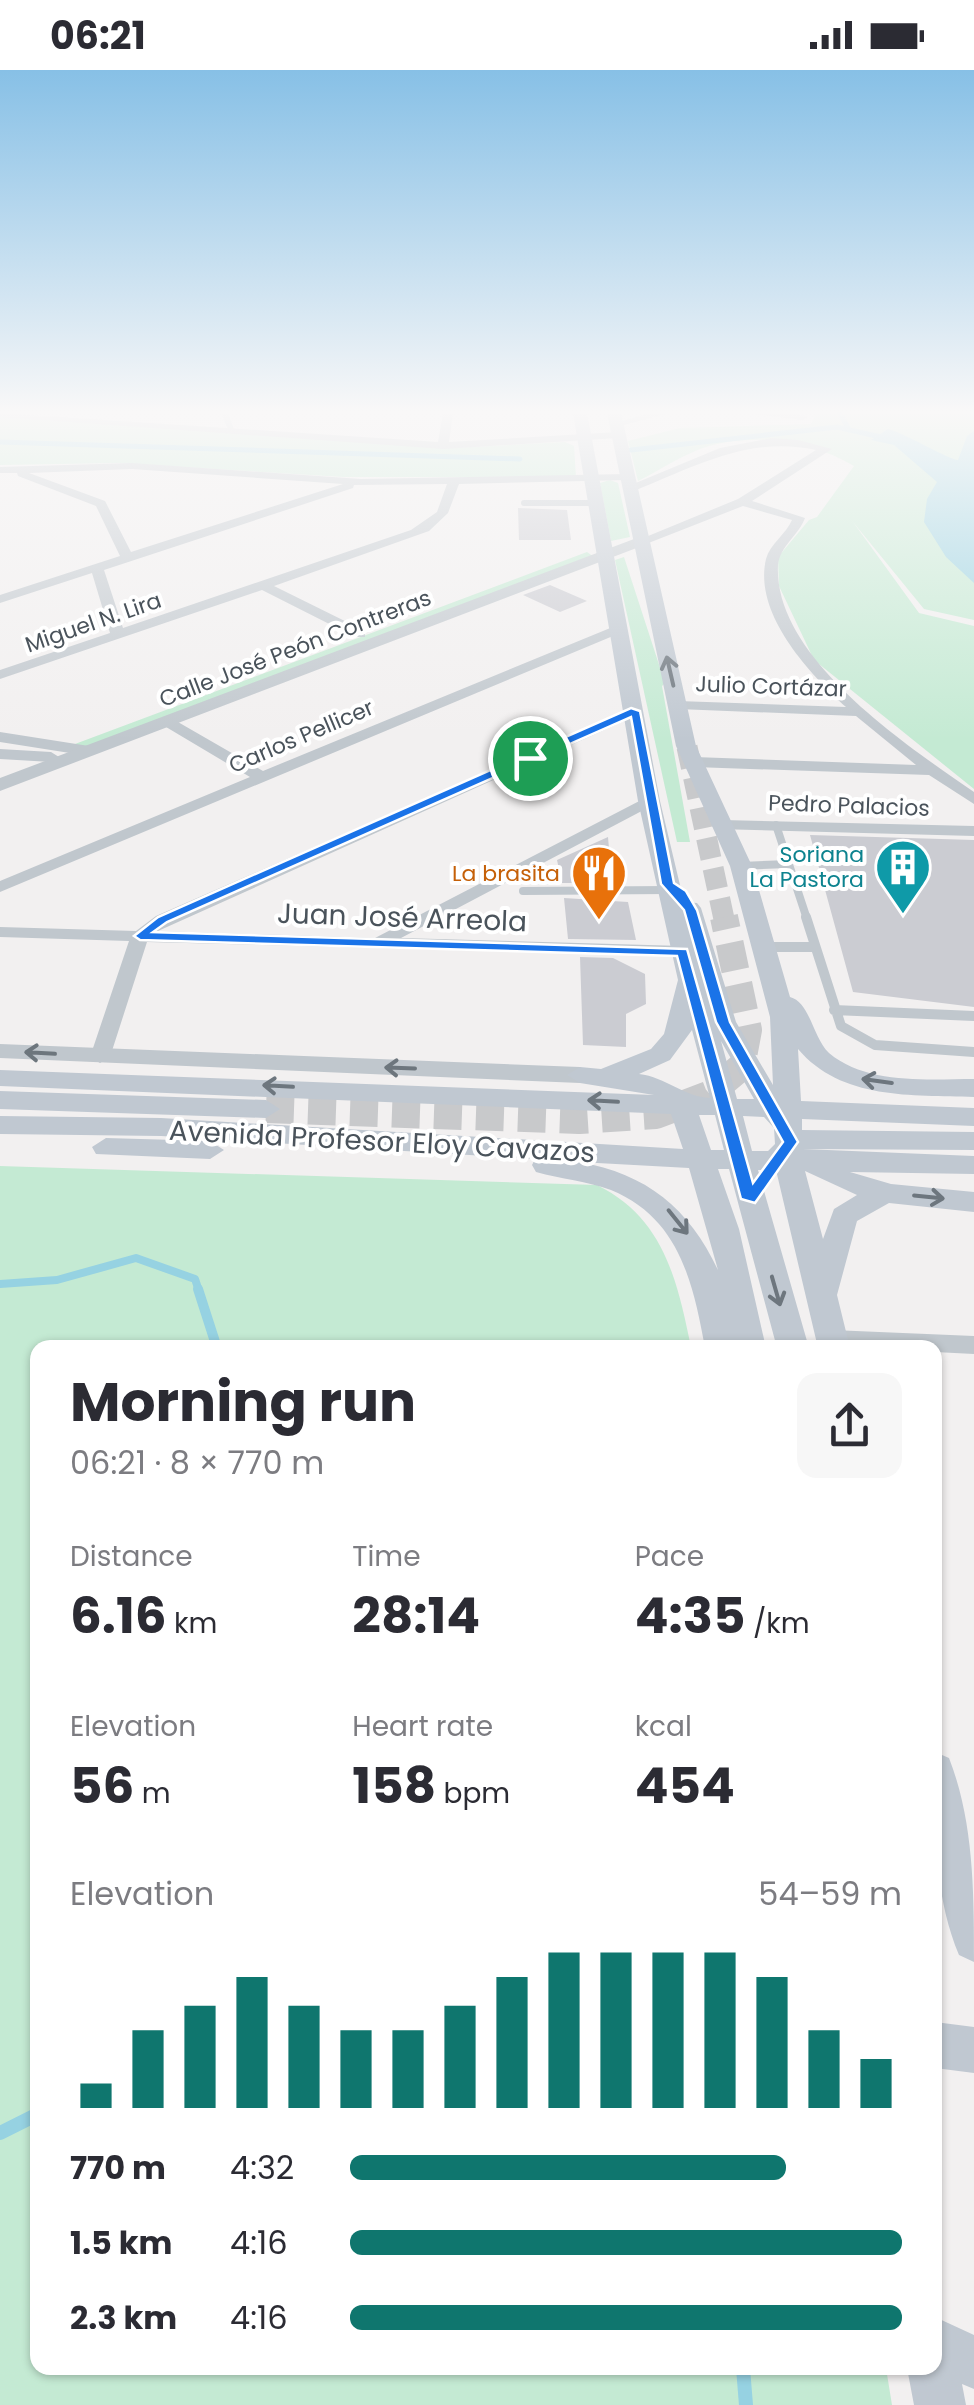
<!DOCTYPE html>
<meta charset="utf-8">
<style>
:root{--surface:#fff;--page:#f7f7f7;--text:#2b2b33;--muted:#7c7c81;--accent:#0f766e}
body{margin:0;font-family:Poppins,sans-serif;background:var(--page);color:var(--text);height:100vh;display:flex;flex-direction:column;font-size:38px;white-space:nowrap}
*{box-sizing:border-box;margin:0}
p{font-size:32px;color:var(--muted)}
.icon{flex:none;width:55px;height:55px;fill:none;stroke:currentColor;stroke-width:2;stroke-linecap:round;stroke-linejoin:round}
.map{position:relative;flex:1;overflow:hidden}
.drawer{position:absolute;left:30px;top:1270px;width:912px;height:1035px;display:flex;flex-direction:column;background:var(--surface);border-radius:20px;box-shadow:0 2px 8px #0004}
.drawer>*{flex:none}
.pin{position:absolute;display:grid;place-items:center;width:85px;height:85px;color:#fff;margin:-42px;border:5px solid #fff;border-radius:50%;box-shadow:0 2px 10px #0007}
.round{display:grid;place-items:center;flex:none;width:105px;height:105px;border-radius:20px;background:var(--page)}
.head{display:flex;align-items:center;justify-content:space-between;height:170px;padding:0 40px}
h1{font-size:55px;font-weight:700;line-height:75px}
.metrics{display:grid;grid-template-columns:repeat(3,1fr);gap:15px;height:170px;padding:10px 40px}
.metrics div{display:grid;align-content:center}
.metrics b{font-size:50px;font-weight:700}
.metrics small{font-size:28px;font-weight:400}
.metrics p{font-size:28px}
.chart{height:280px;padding:20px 40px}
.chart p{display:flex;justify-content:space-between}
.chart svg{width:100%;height:180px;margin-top:10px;stroke:var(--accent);stroke-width:6}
ul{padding:0 40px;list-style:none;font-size:32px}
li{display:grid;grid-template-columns:160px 120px 1fr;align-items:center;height:75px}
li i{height:25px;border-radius:12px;background:var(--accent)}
.status{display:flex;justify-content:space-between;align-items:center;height:70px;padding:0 50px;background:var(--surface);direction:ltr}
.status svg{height:28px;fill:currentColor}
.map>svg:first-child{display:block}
.green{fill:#c4ead3}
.water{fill:#96d2e2}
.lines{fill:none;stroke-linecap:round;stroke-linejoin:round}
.stream-far3{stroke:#96d2e2;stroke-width:5}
.stream-far2{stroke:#96d2e2;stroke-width:8}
.stream-far1{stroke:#96d2e2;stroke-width:10}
.stream{stroke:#96d2e2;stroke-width:14}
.building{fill:#cbccd2}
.secondary-tunnel-far1{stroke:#c8c9cb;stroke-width:21;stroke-dasharray:21 10;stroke-linecap:butt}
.secondary-tunnel{stroke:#c8c9cb;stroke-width:28;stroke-dasharray:28 14;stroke-linecap:butt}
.service-far2{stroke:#c0c7cd;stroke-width:6}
.service-far1{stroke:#c0c7cd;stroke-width:8}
.service{stroke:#c0c7cd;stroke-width:10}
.pedestrian{fill:#c0c7cd;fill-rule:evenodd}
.minor{fill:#c0c7cd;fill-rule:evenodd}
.tertiary{fill:#c0c7cd;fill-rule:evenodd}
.secondary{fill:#c0c8d1;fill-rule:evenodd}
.oneway{stroke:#6d767e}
.oneway2{stroke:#6d767d}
.route{fill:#1a73e8;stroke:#fff;stroke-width:2.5;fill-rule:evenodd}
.labels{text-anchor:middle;stroke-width:8;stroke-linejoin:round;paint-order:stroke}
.far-street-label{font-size:22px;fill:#4a535b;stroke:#fff}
.far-culture-label{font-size:22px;fill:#0d838f;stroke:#fff;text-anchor:end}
.far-food-label{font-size:22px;fill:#c56008;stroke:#fff;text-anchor:end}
.street-label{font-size:28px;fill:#4a535b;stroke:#fff}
</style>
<div class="status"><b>06:21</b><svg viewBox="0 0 49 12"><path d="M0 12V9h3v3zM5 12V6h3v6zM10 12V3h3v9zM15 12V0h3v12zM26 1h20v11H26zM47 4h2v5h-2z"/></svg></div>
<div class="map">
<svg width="974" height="2335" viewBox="0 0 974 2335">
<rect width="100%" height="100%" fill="#f2f0f0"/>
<path class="green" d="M816,343H974V550L924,539L853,452L919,543L974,556V719L814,590L779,516L778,487L809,450L817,447L854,396C813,371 756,363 709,376C685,383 660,400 638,411L628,371L680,358L811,354Z
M0,346L451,378L565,372L574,376L576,407H343L118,393L0,395Z
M610,410L618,413L630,467L611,471L600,413Z
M587,482L594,487L88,679L75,674Z
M624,487L665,613L662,616L690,772H677L615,490Z
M0,1096L597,1115C664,1148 677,1210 691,1277L38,1278V2298H886L892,2335H0Z"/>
<path class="water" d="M888,359C907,364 949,390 958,390L967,366L974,361V513L946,487L924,452L927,429L937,412L894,375L871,370Z"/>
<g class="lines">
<path class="stream-far3" d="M840,343L849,360
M0,372L520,389
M631,380L837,357L885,368"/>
<path class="stream-far2" d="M0,1214L57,1210L136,1188L195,1209L199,1221"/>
<path class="stream-far1" d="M198,1219L217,1278"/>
<path class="stream" d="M0,2063L38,2044
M743,2298L746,2335"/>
</g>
<path class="building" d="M518,438L567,440L571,470H519Z
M550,515L587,531L560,542L523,525Z
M810,765L974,770V937L853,922Z
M608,767L612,813H562L557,790Z
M564,828L628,832L636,870L568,869Z
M580,887L613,888L645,904L646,934L626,944V977L583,975Z"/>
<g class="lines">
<path class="secondary-tunnel-far1" d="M687,677L724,849"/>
<path class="secondary-tunnel" d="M266,1039L579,1050L656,1045L708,1025L741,997L748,960L724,847"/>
<path class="service-far2" d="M524,433H595"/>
<path class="service-far1" d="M776,755L807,849
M741,796L788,794
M523,821L669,820"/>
<path class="service" d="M806,847L841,956L875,975L974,982
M765,877H813
M834,940L974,946"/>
<path class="pedestrian" d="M221,343H228L235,362H229Z"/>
<path class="minor" d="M0,343L438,372L443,343H453L449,372L618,362L623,365L618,368L443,379L0,347Z
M650,343H670L616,357L611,354Z
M746,343H795L808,347L803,350Z
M772,368L798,370L832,379L752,431L805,448C799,465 780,476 778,495C773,587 906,675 974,722V734L929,705L694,697L686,692L694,687L916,695L856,646L678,639L671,635L678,631L846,637C810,604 753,544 766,489C770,474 786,464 792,450L743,436L646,474L636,471L738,429L816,380C750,365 694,397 634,421H626V417L720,378Z
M132,393L361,409L627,404L633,407L627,410L459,414L448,443L429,461L274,516L365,561V567H355L262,520L0,609V600L110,563L92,503L0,533V525L120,486L96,436L18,406L17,403H0V397ZM132,399L343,414L131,482L105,431L29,403ZM447,414L437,442L411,460L123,558L104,500L353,418L354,415Z
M620,554L627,558L625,561L0,822V811L250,707L161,654V648H171L263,701Z
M635,637L642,641L640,644L158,861L375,868L649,726L657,731L655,734L401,868L683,876L689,878V886L147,872L110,987L100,993L90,987L129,871L0,867V857L136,861L156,846Z
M0,662L89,676L97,681L89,686L0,672Z
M0,679L51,682L59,687L51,692L0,689Z
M722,750L974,756V766L716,759L714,755Z
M832,1260L974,1266V1284L935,1282V1278L824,1275L820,1269L824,1263Z"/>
<path class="tertiary" d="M642,466L647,468V474L0,721V708Z
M0,974L580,997L592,1005L580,1013L0,988Z"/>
<path class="secondary" d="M573,343H587L660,731L684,832L697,833L701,838L736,952L773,1015L770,947L730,796L676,676L607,343H621L696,676L752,796L790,927C810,932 813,968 829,983C867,1015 928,1009 974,1009V1027C912,1025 841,1030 798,979L801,1031L974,1038V1056L802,1049V1060L974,1062V1080L803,1079L974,1086V1104L850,1102L891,1114L974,1122V1142L889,1133L857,1151L837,1225L850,1278H818L776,1100H758L809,1278H777L729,1099H718L739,1159L766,1278H705C693,1212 679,1148 611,1120C587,1111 561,1109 536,1102L532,1095L535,1089L161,1066L0,1064V1046L161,1048L683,1079L671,1044L0,1016V1000L654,1025L580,1013L567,1005L580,997L601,999L651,979L664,964L678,910L638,731ZM692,960L710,1028C684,1027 666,1007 639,1004L670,990ZM721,971L754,1029H737ZM699,1045H715L724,1080H711ZM743,1046L764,1047L774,1058L775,1074L768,1081H752ZM579,1092L689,1098L718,1200C689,1138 647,1104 579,1092ZM805,1101L857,1125L834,1139L823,1169Z
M0,1021L266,1030L280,1039L266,1048L0,1039Z
M106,1068L210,1071L224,1080L210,1089L96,1084L92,1077Z
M935,1682L949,1688C974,1752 974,1823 974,1892L959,1885C932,1820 935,1751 935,1682Z
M935,1952L974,1957V2003L935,1998Z
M935,2247L974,2265V2319L962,2314L966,2335H914L907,2298H935Z"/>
</g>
<defs><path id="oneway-shaft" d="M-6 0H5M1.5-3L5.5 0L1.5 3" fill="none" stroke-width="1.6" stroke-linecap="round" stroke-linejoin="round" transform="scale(2.5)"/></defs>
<g class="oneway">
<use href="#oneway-shaft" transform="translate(670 601) rotate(-103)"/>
<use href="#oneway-shaft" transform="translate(877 1011) rotate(-172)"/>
<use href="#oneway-shaft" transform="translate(278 1016) rotate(-177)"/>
<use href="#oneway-shaft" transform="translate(603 1031) rotate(-177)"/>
<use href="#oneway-shaft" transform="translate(929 1127) rotate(6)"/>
<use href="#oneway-shaft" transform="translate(678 1152) rotate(51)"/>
<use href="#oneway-shaft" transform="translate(776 1221) rotate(74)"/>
</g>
<g class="oneway2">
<use href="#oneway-shaft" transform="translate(40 983) rotate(-177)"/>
<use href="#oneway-shaft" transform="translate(400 998) rotate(-178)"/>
</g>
<linearGradient id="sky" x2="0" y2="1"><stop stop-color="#87c0e6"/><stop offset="0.51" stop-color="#f9f8f8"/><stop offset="1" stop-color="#f9f8f8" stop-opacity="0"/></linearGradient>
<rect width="974" height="670" fill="url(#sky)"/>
<path class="route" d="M631,638L640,641L674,813L686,821L697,840L730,952L798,1072L755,1133L741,1129L677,886L140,870L134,866L158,847ZM631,647L661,814L684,840L716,952L783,1072L753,1113L687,879L153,862L167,852Z"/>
<defs>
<g id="building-pin" transform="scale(2.875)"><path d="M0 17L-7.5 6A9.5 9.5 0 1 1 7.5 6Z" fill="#0f9aa8" stroke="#fff"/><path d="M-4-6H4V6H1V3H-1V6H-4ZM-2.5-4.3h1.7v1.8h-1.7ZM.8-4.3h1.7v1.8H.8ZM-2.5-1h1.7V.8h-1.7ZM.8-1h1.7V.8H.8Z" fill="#fff"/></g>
<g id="restaurant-pin" transform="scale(2.875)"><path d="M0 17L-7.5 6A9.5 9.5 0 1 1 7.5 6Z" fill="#e8710a" stroke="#fff"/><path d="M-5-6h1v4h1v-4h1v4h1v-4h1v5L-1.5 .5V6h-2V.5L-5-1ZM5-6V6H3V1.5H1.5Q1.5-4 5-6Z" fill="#fff"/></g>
</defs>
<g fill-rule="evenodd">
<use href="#building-pin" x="903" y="797"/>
<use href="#restaurant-pin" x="599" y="803"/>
</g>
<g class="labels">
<g class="far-street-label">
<text transform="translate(93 552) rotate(-19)" y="8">Miguel N. Lira</text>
<text transform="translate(295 578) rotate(-21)" y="8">Calle José Peón Contreras</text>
<text transform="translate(771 616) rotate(2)" y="8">Julio Cortázar</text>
<text transform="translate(301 666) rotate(-23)" y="8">Carlos Pellicer</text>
<text transform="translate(849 735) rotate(2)" y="8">Pedro Palacios</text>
</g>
<g class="far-culture-label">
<text x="864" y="792">Soriana<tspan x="864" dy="25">La Pastora</tspan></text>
</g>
<g class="far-food-label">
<text x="560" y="811">La brasita</text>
</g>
<g class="street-label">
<text transform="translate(402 847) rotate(2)" y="10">Juan José Arreola</text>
<text transform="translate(382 1071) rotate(3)" y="10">Avenida Profesor Eloy Cavazos</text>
</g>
</g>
</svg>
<div class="pin" style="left:530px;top:688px;background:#1e9e55"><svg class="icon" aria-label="arrive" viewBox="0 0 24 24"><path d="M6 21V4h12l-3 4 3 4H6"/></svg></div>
<section class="drawer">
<div class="head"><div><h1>Morning run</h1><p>06:21 · 8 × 770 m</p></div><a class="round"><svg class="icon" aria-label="share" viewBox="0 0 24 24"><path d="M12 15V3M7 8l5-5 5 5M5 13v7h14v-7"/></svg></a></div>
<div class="metrics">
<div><p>Distance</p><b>6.16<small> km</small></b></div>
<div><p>Time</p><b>28:14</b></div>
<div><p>Pace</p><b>4:35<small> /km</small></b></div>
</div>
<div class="metrics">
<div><p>Elevation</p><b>56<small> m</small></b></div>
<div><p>Heart rate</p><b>158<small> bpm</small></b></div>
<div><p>kcal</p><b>454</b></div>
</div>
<div class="chart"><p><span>Elevation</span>54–59 m</p>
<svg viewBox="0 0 160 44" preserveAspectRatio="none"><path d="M5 44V38M15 44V25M25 44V19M35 44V12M45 44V19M55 44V25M65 44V25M75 44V19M85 44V12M95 44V6M105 44V6M115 44V6M125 44V6M135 44V12M145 44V25M155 44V32"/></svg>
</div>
<ul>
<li><b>770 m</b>4:32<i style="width:79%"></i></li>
<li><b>1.5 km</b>4:16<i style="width:100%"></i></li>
<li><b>2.3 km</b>4:16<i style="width:100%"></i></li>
</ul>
</section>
</div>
